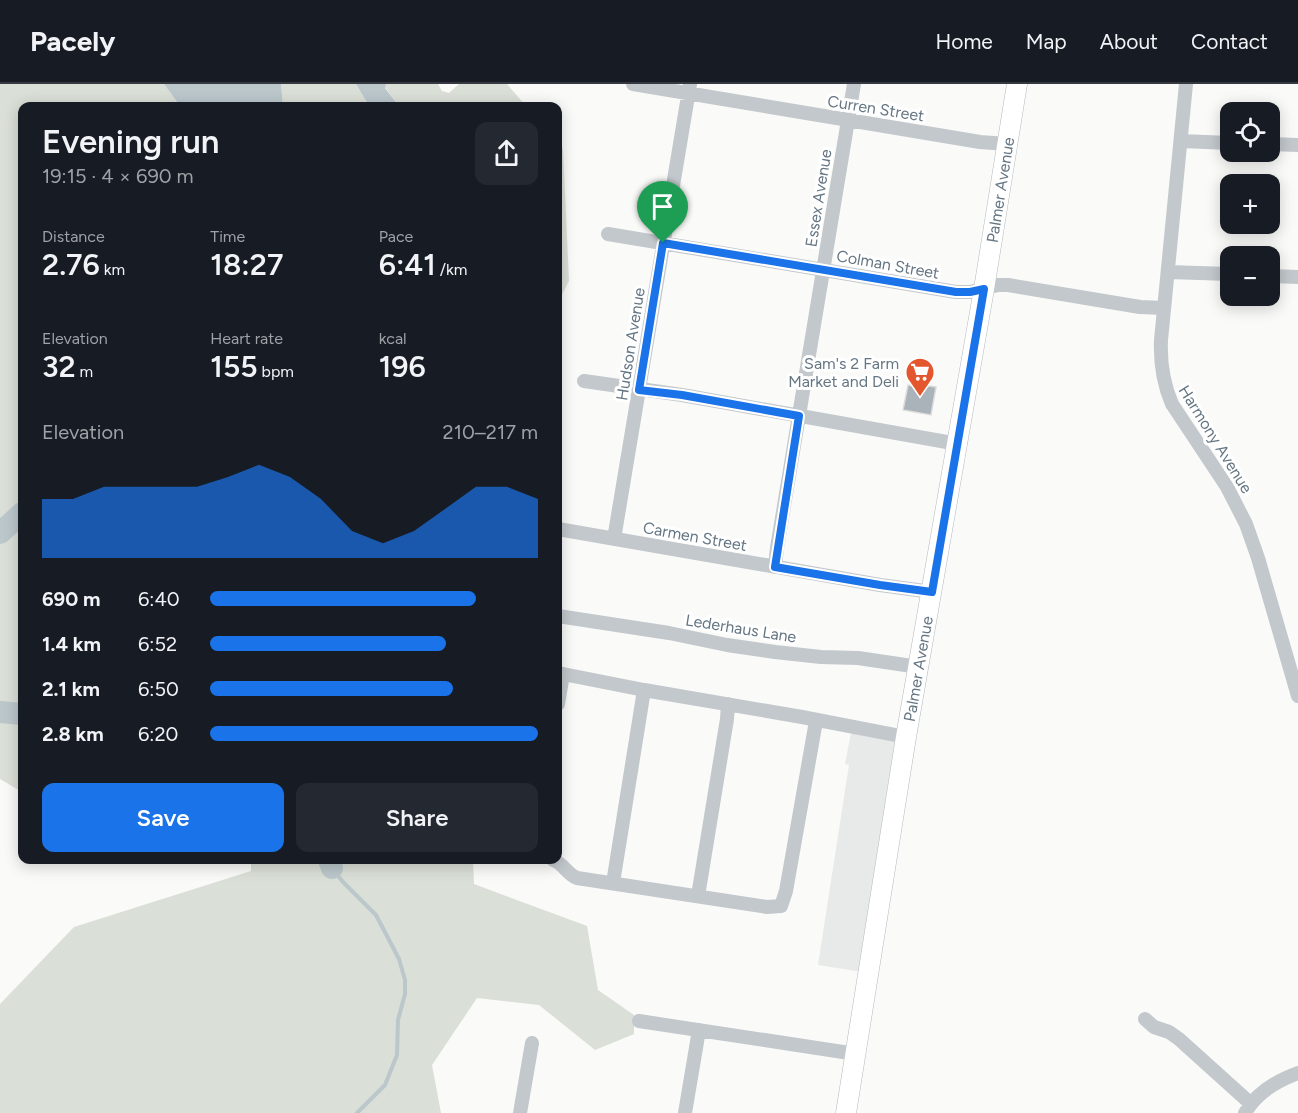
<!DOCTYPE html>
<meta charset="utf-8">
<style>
:root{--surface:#171b24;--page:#242831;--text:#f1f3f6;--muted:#9ea1a6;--line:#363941;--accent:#1a73e8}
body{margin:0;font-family:Figtree,sans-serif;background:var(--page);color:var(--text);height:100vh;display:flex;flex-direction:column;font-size:22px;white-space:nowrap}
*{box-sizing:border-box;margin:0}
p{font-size:20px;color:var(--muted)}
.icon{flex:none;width:33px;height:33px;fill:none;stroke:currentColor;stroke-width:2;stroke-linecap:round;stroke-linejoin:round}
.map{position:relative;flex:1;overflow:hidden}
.side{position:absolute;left:18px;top:18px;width:544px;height:762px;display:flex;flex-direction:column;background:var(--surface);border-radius:12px;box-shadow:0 3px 15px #0003}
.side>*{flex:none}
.controls{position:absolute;left:1220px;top:18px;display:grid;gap:12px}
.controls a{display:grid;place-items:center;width:60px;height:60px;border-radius:12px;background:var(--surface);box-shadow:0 3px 15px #0003;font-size:30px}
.pin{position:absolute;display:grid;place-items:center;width:51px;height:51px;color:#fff;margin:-62px -26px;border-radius:50% 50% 50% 0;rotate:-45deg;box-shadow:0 0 6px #0007}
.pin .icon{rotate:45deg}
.round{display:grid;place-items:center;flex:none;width:63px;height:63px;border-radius:12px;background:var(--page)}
.summary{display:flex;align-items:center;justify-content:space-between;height:102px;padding:0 24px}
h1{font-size:33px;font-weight:600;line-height:45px}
.stats{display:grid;grid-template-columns:repeat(3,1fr);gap:9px;height:102px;padding:6px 24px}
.stats div{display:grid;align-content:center}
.stats b{font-size:30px;font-weight:600}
.stats small{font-size:16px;font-weight:400}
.stats p{font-size:16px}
.chart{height:168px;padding:12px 24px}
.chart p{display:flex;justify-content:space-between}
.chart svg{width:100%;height:108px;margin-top:6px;fill:var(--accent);opacity:.7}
.action{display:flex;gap:12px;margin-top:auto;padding:12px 24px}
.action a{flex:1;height:69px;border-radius:12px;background:var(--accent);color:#fff;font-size:24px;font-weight:600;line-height:69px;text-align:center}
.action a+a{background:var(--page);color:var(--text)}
ul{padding:0 24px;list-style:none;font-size:20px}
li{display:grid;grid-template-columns:96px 72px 1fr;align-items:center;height:45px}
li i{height:15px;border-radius:8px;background:var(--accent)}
header{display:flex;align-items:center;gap:36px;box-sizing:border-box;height:84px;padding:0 30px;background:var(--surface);border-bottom:2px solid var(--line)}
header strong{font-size:28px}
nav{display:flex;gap:33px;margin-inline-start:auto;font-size:21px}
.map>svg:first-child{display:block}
.built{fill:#e8e9e9}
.green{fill:#dadfd7}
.water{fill:#bbc7cb}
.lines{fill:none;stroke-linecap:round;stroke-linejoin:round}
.stream{stroke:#bbc7cb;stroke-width:4}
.river{stroke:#bbc7cb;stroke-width:22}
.building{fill:#aab3b9;stroke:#dcdcda;stroke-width:1.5}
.secondary-casing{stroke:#b3babf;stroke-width:21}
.street{stroke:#c3c8cc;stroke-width:14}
.secondary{stroke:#fff;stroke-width:20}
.route-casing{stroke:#fff;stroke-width:12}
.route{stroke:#1a73e8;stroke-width:8}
.labels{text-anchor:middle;stroke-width:6;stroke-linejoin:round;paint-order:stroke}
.street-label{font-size:16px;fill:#657683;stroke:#fff}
.poi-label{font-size:16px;fill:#657683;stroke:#fff;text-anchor:end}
</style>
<header>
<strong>Pacely</strong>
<nav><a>Home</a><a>Map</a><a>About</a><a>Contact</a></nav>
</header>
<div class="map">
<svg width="1298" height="1029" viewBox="0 0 1298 1029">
<rect width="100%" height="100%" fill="#fafaf8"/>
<path class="built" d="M851,649L895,657L862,864V888L818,881L849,681L845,680Z"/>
<path class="green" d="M0,0H164L180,22H22V708L0,695Z
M281,0H356L369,22H283Z
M386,0H438L442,7L449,9L459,0H507L526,22H399L385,3Z
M558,60L563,65L569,197L558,218Z
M251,776H473L474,800L587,842L598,906L634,931V950L595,966L539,921L477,914L432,981L441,1029H0V920L74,843L251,787Z"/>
<path class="water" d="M164,0H281L283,22H180Z
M356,0H386L385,4L399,22H369Z"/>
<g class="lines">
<path class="stream" d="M332,784L343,798L376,831L399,875L405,896V910L398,936L397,971L385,1001L357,1029"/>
<path class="river" d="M0,449L22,429
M0,628L22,630
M329,776L332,784"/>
</g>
<path class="building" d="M914,300L936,303L931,331L903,326L908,301L914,302Z"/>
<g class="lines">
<g class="secondary-casing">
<g id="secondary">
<path id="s1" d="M846,1029L906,653L984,205L1017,0"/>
</g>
</g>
<path class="street" d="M633,0L980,58L1007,60
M1186,0L1161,256C1160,279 1163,299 1172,320L1227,403L1246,440L1258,474L1298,612
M1181,57L1230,59
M1269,60L1298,61
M608,150L956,208H970L998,201H1008L1140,223L1164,224
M1168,188L1230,190
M1269,192L1298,193
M584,297L682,311L958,360
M558,445L880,501L932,508
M614,455L690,0
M775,483L777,464L854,0
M558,532L669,549L727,561L775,568L821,573L858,574L919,583
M558,589L644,606L802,633L906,653
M558,620L563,590
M553,776C563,779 567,790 577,794L767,823L781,822L786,807L816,637
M613,799L644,606
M698,812L727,635L728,620
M1145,935L1154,943L1169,948L1179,955L1250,1019
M639,937L856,970
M520,1029L532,959
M685,1029L699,946
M1245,1029C1256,1009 1276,997 1298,989"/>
<use href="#secondary" class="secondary"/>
</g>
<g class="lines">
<g class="route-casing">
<path id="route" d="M663,159L956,208H970L984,205L932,508L880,501L775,483L799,332L682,311L639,306Z"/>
</g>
<use href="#route" class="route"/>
</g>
<defs>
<g id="supermarket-pin" transform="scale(1.5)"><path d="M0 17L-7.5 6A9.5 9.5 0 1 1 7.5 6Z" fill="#e4572e" stroke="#fff"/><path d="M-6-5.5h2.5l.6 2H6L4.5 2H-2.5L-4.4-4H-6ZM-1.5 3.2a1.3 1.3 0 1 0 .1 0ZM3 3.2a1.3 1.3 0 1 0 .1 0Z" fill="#fff"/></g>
</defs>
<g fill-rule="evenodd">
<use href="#supermarket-pin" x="920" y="288"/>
</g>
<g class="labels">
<g class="street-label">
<text transform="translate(876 24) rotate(9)" y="6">Curren Street</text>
<text dy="6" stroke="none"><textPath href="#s1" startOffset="936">Palmer Avenue</textPath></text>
<text transform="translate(818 114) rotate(-81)" y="6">Essex Avenue</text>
<text transform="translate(888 180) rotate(10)" y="6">Colman Street</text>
<text transform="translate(630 260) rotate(-81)" y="6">Hudson Avenue</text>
<text transform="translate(1216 355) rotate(58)" y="6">Harmony Avenue</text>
<text transform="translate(695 452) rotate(10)" y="6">Carmen Street</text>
<text transform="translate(741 544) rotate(9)" y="6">Lederhaus Lane</text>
<text dy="6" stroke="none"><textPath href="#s1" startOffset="450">Palmer Avenue</textPath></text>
</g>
<g class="poi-label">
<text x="899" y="285">Sam's 2 Farm<tspan x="899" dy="18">Market and Deli</tspan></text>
</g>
</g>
</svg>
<div class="controls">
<a><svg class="icon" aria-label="locate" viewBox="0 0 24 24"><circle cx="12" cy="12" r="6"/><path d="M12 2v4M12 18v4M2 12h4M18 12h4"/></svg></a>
<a>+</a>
<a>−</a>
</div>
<div class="pin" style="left:663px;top:159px;background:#1e9e55"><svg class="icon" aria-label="arrive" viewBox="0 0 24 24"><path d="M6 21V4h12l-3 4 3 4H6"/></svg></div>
<section class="side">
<div class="summary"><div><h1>Evening run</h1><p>19:15 · 4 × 690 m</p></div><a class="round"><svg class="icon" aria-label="share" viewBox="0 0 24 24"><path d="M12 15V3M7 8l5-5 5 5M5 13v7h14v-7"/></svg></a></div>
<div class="stats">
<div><p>Distance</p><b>2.76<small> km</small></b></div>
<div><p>Time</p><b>18:27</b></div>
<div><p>Pace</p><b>6:41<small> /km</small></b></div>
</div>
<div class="stats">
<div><p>Elevation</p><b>32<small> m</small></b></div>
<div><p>Heart rate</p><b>155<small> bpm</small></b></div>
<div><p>kcal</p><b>196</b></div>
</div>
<div class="chart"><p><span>Elevation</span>210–217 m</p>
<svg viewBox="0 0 160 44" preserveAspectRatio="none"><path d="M0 44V20L10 20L20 15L30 15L40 15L50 15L60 11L70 6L80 11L90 20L100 33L110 38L120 33L130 24L140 15L150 15L160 20V44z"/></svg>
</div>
<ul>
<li><b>690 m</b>6:40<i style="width:81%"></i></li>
<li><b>1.4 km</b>6:52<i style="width:72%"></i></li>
<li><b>2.1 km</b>6:50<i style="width:74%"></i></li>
<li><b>2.8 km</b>6:20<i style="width:100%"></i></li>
</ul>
<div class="action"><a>Save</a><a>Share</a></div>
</section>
</div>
